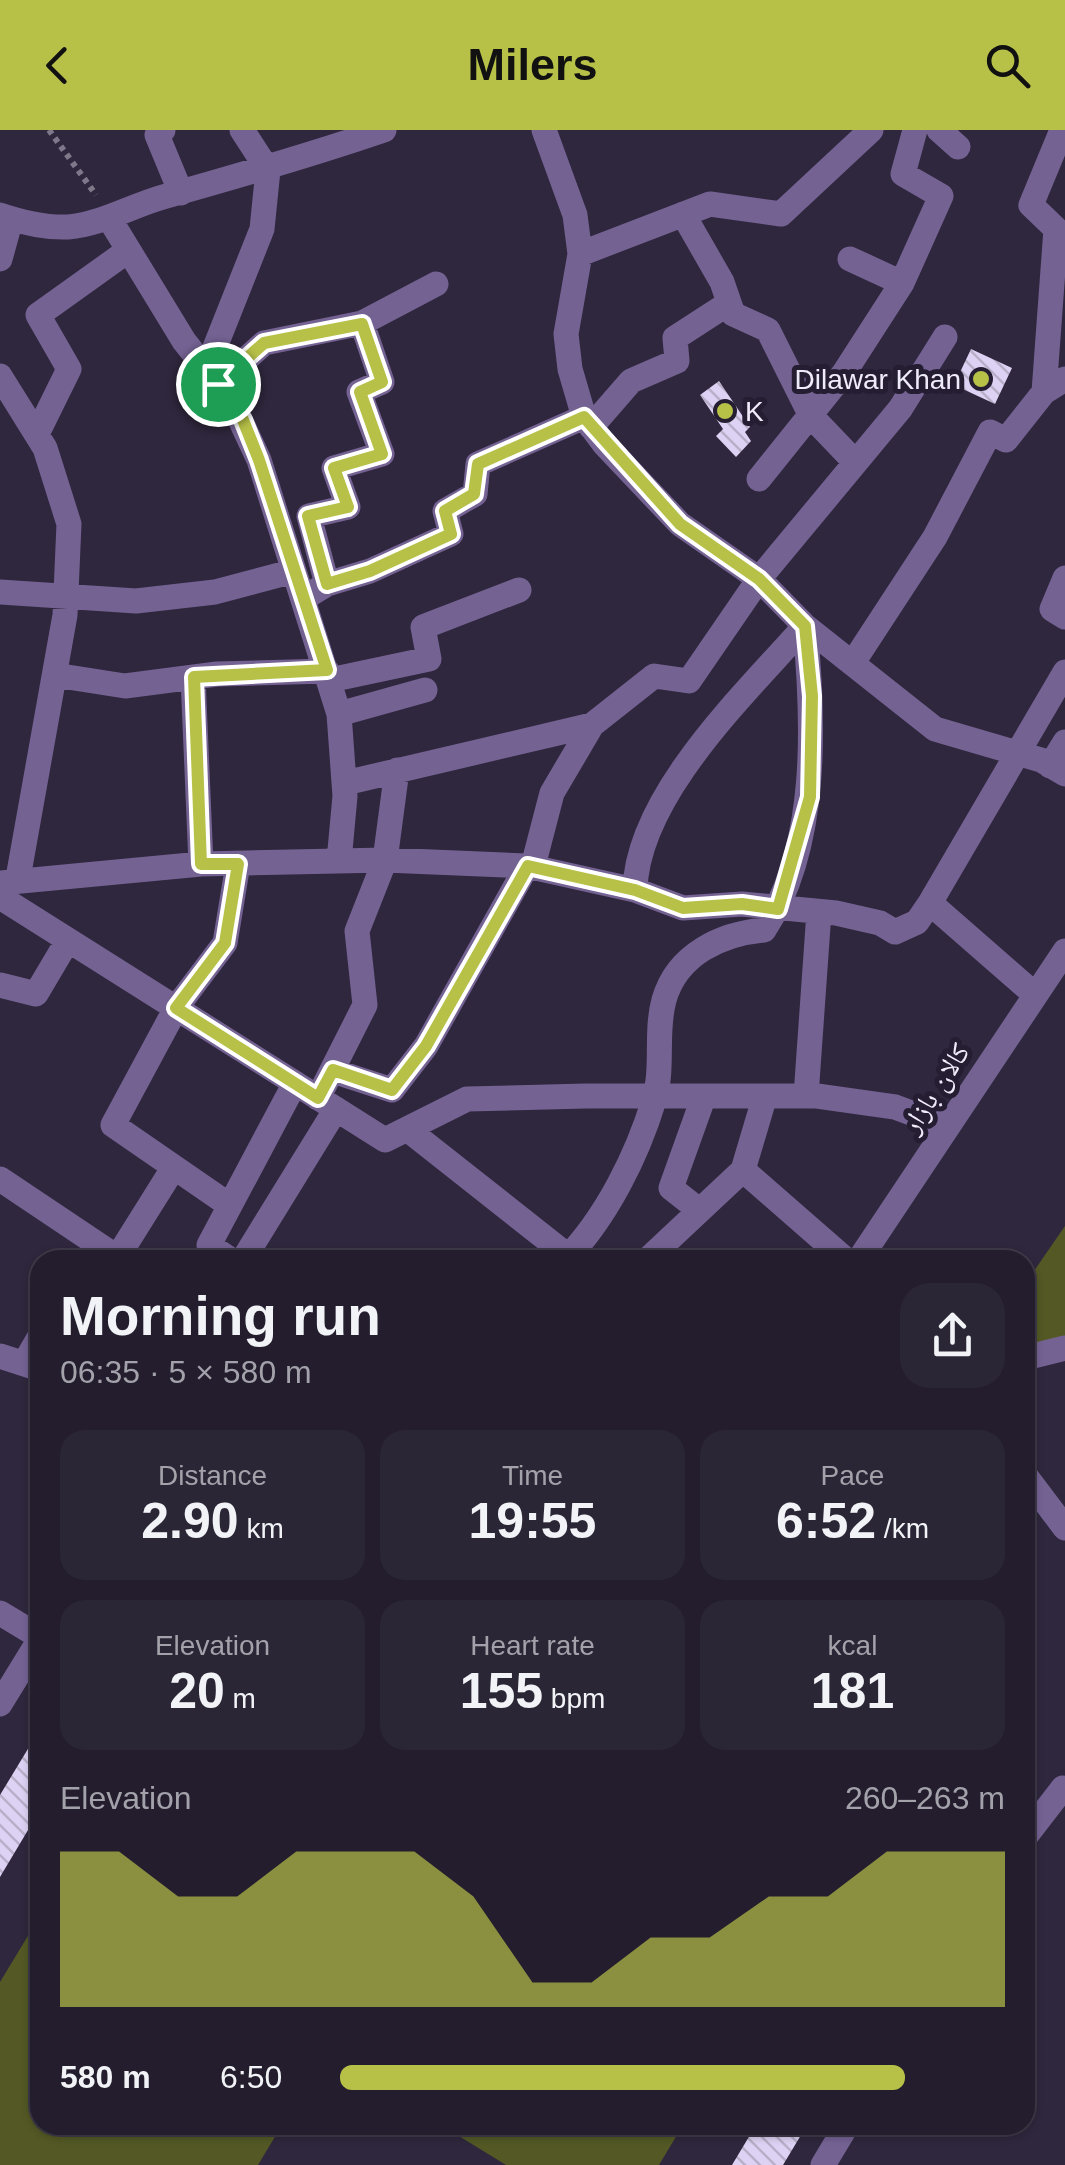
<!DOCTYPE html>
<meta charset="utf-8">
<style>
:root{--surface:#231d2e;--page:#2b2636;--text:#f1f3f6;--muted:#a3a2aa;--line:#403b4a;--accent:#b7c148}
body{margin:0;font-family:Helvetica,"Noto Naskh Arabic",sans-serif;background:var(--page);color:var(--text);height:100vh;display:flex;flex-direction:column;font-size:38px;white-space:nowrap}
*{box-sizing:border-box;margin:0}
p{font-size:32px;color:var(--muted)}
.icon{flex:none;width:55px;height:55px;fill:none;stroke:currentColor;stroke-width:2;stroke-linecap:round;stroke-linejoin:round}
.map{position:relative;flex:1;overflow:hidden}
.side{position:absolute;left:30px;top:1120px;width:1005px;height:885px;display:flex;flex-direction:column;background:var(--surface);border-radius:30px;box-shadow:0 2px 8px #0004,0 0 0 2px var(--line)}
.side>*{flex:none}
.pin{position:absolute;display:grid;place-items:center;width:85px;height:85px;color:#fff;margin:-42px;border:5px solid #fff;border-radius:50%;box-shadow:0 2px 10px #0007}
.round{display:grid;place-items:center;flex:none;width:105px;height:105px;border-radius:30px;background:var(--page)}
.overview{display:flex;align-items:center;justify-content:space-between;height:170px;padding:0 30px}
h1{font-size:55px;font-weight:600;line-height:75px}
.metrics{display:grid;grid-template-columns:repeat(3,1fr);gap:15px;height:170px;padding:10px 30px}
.metrics div{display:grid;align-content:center;border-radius:25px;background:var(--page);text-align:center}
.metrics b{font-size:50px;font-weight:600}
.metrics small{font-size:28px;font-weight:400}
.metrics p{font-size:28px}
.chart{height:280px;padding:20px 30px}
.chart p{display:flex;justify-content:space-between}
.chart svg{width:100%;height:180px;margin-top:10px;fill:var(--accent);opacity:.7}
ul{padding:0 30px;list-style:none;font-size:32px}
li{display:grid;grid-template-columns:160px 120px 1fr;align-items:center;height:75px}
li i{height:25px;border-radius:12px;background:var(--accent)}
header{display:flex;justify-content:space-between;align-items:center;height:130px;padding:0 30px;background:var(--accent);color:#111;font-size:45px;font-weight:600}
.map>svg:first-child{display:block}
.park{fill:#535825}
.building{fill:url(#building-back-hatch)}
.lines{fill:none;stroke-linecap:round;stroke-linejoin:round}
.path{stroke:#7f788b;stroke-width:6;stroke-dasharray:5 5;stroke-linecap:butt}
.minor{stroke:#746293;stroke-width:25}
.route-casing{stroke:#fff;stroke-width:20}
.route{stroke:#b7c148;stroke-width:12}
.poi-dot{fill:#b7c148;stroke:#251e33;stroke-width:4}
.labels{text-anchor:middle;stroke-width:10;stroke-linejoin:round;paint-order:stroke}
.poi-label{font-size:28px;fill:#f0ebfa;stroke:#251e33;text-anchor:end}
.street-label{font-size:28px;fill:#f0ebfa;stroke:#251e33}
</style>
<header><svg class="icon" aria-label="back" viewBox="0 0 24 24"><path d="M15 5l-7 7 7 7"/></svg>Milers<svg class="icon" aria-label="search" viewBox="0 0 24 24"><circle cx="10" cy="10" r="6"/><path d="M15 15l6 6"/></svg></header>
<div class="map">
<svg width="1065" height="2035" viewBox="0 0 1065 2035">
<defs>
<pattern id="building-back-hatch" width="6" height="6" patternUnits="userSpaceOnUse" patternTransform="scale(2.5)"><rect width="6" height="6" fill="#ddd2f3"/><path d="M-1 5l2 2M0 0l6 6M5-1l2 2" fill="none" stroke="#b8afc9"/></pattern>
</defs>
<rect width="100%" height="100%" fill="#2f273d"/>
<path class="park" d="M1065,1096V1218L1025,1228V1154Z
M40,1786V1995H282L258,2035H0V1852Z
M441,1995H683L659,2035H506Z"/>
<path class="building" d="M971,219L1012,238L995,274L954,255Z
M719,251L750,297L745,302L751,311L736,327L716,306L723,299L700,265Z
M40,1599V1680L0,1747V1665Z
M756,1995H807L783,2035H732Z"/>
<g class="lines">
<path class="path" d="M49,0L96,65"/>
<path class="minor" d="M163,0L157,5L181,63
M544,0L575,85L580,124L566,204L570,239L584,287L605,315L680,394L759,449L805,496L935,599L1041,630L1065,644
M939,0L958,17
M683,84L722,152L733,184L768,200L811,286L855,332
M0,85C21,92 45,98 68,97C102,94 131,76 163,67C238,46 311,25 384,0
M109,88L184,211L231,270L259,330L339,584L345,666L339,731
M580,124L710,74L781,84L871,0
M0,129L11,89
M850,129L902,153
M206,240L262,99L268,40L242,0
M0,246L45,318L69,394L65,485L18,748
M218,254L264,213L362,193L436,154
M1044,262L1056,99L1031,75L1062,0
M591,297L631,251L677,231L675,208L729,173
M37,304L69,239L38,185L126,122
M759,349L844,243L902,153L941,66L903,44L915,0
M1065,448L1052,479L1065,487
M327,454L370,441L451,404L445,381L475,364L478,334L584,287
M0,462L136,471L215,462L294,441
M304,468L327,454L309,386L348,377L334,338L382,324L359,262L382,252L362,193
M854,531L935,407L990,302L1006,310L1044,262L1065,249
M55,545L125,556L217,544L327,541
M193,547L201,734
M330,550L429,529L423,497L519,460
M339,584L425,560
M1050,636L1065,612
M345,653L592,595
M533,736L552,663L592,595L654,546L689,551L759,449L900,279L945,207
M0,753L201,734L385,730L527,736L635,760L683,778L742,774L836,783L880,793L895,802L917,792L930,773L1065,542
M635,760C637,666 745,564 805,496
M0,767L385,1010L467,969L586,966H817L895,977L946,996
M930,773L1033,863
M0,855L36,864L68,810
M333,941L392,960L426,916L527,736
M806,966L819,782
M318,968L365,875L357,801L385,730L397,640
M407,999L573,1130
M743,1040L765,966
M0,1049L121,1130
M229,1075L113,995L176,878L225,813L238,734
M699,1080L671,1058L704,966
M117,1128L174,1037
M231,1130L209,1115L295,953
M243,1130L336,979
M565,1130C606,1088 637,1026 654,970C664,938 655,902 664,870C677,824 721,804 764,800C819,716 814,592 805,496
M647,1130L743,1040L846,1130
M859,1130L1065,821
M0,1226L40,1239
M1025,1228L1065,1218
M25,1232L40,1206
M1025,1345L1065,1398
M0,1483L40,1507
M0,1574L40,1509
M1025,1707L1063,1658L1065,1661
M823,2035L847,1995"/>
</g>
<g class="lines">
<g class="route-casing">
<path id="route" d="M362,194L382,252L360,262L382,324L334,338L348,377L308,386L327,454L370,441L451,404L445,381L474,364L478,334L584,287L680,394L759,449L805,496L812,566L810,667L778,779L742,774L683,778L635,760L528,736L426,916L392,960L333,940L318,968L176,878L225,813L238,734H201L194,547L327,540L259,330L243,290L218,254L264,213Z"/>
</g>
<use href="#route" class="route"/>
</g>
<g class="poi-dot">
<circle cx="981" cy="249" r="10"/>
<circle cx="725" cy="281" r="10"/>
</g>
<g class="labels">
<g class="poi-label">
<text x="961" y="259">Dilawar Khan</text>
<text x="745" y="291" text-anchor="start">K</text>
</g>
<g class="street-label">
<text transform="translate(935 958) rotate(-57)" y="10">کالان بازار</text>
</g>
</g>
</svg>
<div class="pin" style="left:218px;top:254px;background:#1e9e55"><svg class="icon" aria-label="arrive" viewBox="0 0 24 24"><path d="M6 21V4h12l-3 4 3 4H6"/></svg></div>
<section class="side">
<div class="overview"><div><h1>Morning run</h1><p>06:35 · 5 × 580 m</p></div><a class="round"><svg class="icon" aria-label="share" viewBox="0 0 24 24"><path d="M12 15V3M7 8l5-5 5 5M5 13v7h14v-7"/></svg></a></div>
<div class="metrics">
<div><p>Distance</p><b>2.90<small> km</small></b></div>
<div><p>Time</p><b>19:55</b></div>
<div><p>Pace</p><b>6:52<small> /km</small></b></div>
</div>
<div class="metrics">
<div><p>Elevation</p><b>20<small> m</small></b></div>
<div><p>Heart rate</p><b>155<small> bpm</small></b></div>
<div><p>kcal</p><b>181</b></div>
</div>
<div class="chart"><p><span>Elevation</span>260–263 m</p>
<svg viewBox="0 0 160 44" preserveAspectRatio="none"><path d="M0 44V6L10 6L20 17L30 17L40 6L50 6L60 6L70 17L80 38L90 38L100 27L110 27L120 17L130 17L140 6L150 6L160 6V44z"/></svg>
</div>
<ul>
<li><b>580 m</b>6:50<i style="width:85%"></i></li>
</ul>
</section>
</div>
